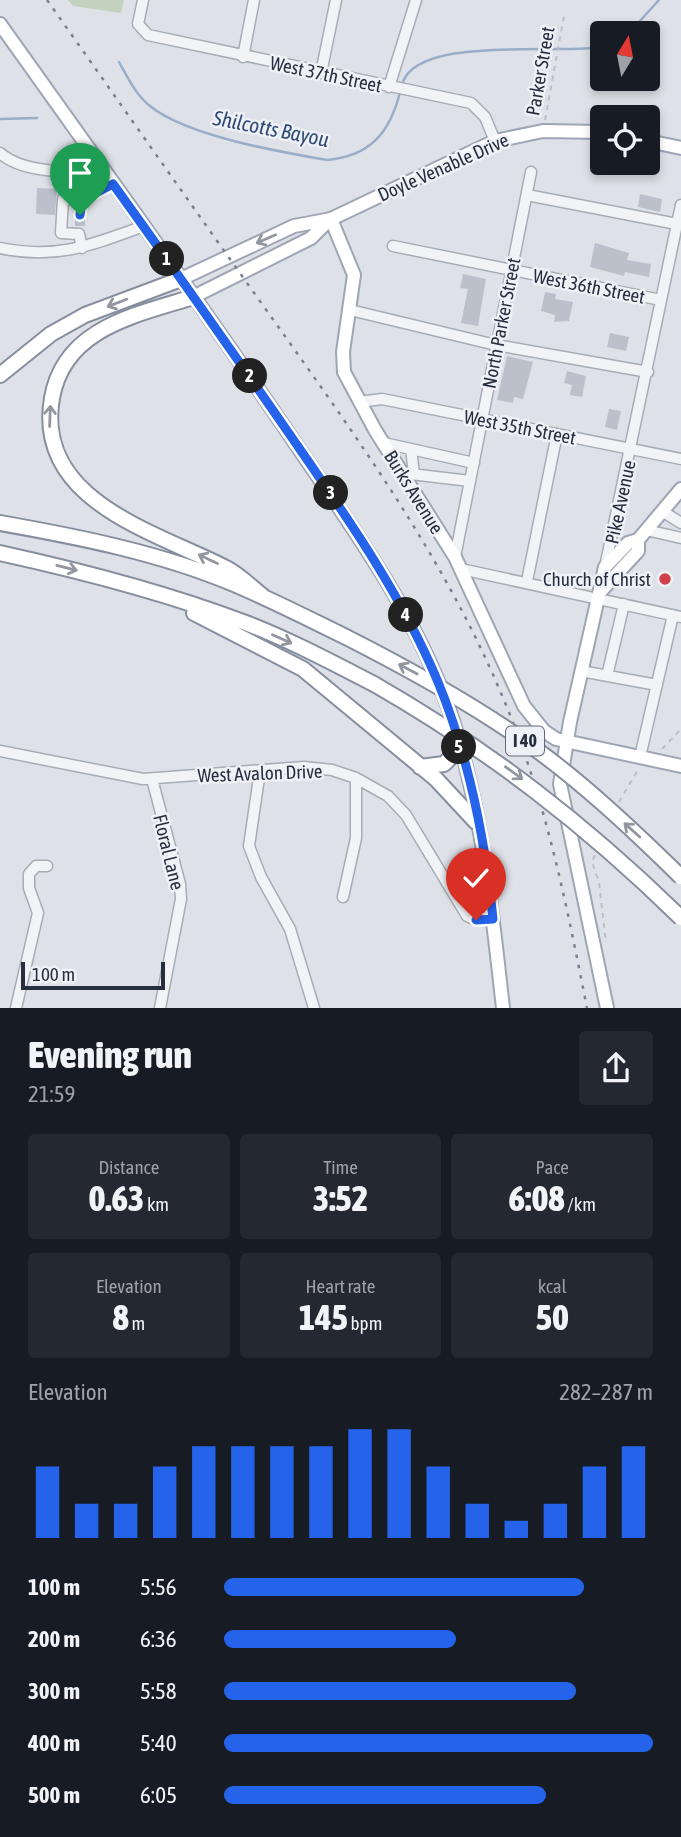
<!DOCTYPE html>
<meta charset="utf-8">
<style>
:root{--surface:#171b24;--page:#242831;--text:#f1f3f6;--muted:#9ea1a6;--accent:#2563eb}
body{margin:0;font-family:"Asap Condensed",sans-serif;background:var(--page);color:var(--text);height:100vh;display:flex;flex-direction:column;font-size:26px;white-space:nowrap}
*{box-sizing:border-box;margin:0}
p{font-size:23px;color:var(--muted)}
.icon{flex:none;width:38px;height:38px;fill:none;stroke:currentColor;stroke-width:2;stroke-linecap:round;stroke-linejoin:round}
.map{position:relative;height:1008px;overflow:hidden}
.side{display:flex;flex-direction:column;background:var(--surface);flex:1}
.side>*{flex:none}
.needle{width:46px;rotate:10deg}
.fabs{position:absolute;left:590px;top:21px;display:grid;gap:14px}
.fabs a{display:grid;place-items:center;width:70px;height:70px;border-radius:7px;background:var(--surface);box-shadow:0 4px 10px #0003;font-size:35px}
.scale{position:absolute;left:21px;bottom:18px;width:144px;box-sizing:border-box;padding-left:7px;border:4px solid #272e3f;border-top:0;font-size:19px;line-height:24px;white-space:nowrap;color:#272e3f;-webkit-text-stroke:5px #eef1f6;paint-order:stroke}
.pin{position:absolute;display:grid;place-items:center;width:60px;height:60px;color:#fff;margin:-72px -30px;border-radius:50% 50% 50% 0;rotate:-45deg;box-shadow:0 0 7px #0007}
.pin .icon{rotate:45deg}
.km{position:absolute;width:35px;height:35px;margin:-18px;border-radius:50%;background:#222;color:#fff;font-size:19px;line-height:35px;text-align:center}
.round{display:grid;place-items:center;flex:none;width:74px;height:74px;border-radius:7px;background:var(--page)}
.headline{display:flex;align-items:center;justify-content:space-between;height:119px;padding:0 28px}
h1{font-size:38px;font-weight:800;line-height:52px}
.figures{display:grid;grid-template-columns:repeat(3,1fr);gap:10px;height:119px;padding:7px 28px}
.figures div{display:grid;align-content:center;border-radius:7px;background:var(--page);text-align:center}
.figures b{font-size:35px;font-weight:800}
.figures small{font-size:19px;font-weight:400}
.figures p{font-size:19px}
.chart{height:196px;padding:14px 28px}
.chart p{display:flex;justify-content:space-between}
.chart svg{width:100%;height:126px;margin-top:7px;stroke:var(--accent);stroke-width:6}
ul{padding:0 28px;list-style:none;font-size:23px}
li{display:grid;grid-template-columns:112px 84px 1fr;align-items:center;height:52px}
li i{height:18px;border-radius:9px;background:var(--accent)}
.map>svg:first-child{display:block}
.green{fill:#c3d2bf}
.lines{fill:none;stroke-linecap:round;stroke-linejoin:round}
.stream{stroke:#99adc9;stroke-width:2.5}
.building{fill:#bcc0cb}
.minor-tunnel{stroke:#b9bec6;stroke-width:10;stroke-dasharray:10 5;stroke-linecap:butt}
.minor-casing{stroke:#a7acb5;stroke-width:13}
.major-casing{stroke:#9ea5b4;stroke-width:16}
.highway-casing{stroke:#868e9f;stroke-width:18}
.path{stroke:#bcc0c6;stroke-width:2;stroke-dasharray:5 5;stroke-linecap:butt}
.minor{stroke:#f1f3f6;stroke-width:10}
.major{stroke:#fff;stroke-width:12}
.highway{stroke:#fff;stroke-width:14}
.rail{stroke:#788092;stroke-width:2.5;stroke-dasharray:3.5 7;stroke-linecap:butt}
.highway-bridge-casing{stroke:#868e9f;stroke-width:18;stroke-linecap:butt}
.highway-bridge{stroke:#fff;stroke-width:14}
.oneway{stroke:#93969f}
.route-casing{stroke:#fff;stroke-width:14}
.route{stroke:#2563eb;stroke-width:9}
.poi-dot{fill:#d0414c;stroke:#eef1f6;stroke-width:2.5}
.labels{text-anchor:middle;stroke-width:5;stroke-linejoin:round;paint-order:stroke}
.shield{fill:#eef1f6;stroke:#636876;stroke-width:2}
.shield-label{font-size:18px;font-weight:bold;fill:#272e3f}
.street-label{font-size:19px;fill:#272e3f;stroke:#eef1f6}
.poi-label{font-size:19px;fill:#272e3f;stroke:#eef1f6;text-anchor:end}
.water-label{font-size:21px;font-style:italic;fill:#314a74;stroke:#eef1f6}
</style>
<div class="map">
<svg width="681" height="1008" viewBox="0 0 681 1008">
<rect width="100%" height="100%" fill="#dee2e8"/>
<path class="green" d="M68,0H124L121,13L73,6Z"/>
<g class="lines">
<path class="stream" d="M629,33L659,0
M119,62C128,78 136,95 150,106C187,136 280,152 327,160C370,156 390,133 400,92
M402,85C414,34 562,55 602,47
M0,119L37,118"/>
</g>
<path class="building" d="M37,188L57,189L55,215L36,214Z
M640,194L662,199L660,212L638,207Z
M595,243L629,253L627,260L651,264L649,277L625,272L624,276L590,267Z
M463,274L486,279L478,326L461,323L468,289L460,288Z
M545,292L556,294L555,299L573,302L569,321L554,322L555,315L541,311Z
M610,333L629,337L626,351L607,347Z
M507,356L533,362L523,399L514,397L513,403L497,400Z
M567,371L586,376L582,397L570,395L572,385L564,383Z
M609,409L621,411L617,430L605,427Z"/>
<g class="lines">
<path class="minor-tunnel" d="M80,226V215"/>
<g class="minor-casing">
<path id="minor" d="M143,0L138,24L148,35L471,103L485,117L495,141
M243,57L254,0
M321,73L336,0
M389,87L416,0
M0,153C22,172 73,176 100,165
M527,195L677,224
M80,215L82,200
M393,246L661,300
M0,248C56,260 92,245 144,226
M82,248L79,234L61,233L63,199L82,200L113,184
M350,310L496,345L648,372
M359,402L382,399L681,459
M384,443L474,463
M411,449L414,474
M402,473L470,481
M662,511L681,523
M646,530L681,538
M455,557L531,172
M605,567L681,205
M461,569L681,617
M527,581L557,434
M581,671L657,685
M607,676L624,604
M0,751L143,779L304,767L332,770L356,778L388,796L406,815L467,916L476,920L493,919
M640,757L673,615
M260,771L249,846L261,877L290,929L314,1008
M152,779L180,884L181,899L160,1008
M343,897L356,838V778
M16,1008L38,913L29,888V874L36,866H47"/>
</g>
<g class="major-casing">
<path id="major" d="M0,24C98,162 198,299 293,440C354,530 420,619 454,724C483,816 492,912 503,1008
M648,141L681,148
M331,219L354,275L343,352L344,372L375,430L455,557L524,706L544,731L556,739L681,766
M181,279L294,226L331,219L495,141L543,131L602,132
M193,297L311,238L330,219
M601,591L638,551V540
M607,1008L560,784L570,722L605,567L628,543L638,540L681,489"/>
</g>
<g class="highway-casing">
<path id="highway" d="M193,297C136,315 64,328 52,398C34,501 156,532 226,568C240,575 252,588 264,597
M0,375L51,334L85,315L181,279
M0,523C79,537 160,553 234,584C272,600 309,619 346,637
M0,553C82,571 164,592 243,622C288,639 331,662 374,684
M194,613L303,669L436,779L476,822
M420,767L444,764L460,748"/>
</g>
<path class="path" d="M545,120L564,16
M662,749L681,729
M619,802L639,768
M595,855L592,862L599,882L606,943"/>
<use href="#minor" class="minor"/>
<use href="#major" class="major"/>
<use href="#highway" class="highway"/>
<path class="rail" d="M47,0C122,106 196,212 272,318C361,443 450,566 508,710C547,805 567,907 587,1008"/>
<g class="highway-bridge-casing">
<path id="highway-bridge" d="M346,637C407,668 467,701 523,740C579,779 632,829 681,877
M374,684C489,750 586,825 681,918"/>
</g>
<use href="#highway-bridge" class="highway-bridge"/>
</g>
<defs><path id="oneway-shaft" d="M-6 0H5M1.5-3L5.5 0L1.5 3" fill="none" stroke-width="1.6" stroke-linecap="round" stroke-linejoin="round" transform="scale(1.75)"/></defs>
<g class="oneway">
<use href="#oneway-shaft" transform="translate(266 239) rotate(156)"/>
<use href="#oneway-shaft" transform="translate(117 303) rotate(159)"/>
<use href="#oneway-shaft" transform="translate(50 416) rotate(-88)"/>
<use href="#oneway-shaft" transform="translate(208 559) rotate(-155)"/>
<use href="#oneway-shaft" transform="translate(67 568) rotate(14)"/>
<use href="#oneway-shaft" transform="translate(282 639) rotate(24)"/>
<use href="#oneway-shaft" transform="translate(408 669) rotate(-152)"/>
<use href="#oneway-shaft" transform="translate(514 773) rotate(36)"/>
<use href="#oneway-shaft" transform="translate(632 830) rotate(-138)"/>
</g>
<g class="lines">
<g class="route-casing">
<path id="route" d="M80,215L82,200L113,184C175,270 236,357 297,445C349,520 402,596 438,682C468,755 485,839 493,919L476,920"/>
</g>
<use href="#route" class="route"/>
</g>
<circle class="poi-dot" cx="665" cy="579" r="7"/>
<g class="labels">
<rect class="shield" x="506" y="726.5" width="38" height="29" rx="5"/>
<g class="shield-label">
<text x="525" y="747">I 40</text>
</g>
<g class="street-label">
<text transform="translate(540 71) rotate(-80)" y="7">Parker Street</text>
<text transform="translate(326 74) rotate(12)" y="7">West 37th Street</text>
<text transform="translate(443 167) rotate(-24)" y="7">Doyle Venable Drive</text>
<text transform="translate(589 286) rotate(11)" y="7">West 36th Street</text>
<text transform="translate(501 323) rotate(-79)" y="7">North Parker Street</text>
<text transform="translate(520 427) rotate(11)" y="7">West 35th Street</text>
<text transform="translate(414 492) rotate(58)" y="7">Burks Avenue</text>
<text transform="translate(620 502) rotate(-78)" y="7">Pike Avenue</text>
<text transform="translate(260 773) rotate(-2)" y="7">West Avalon Drive</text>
<text transform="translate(169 852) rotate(76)" y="7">Floral Lane</text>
</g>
<g class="poi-label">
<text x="651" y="586">Church of Christ</text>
</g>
<g class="water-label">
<text transform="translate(271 129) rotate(11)" y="7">Shilcotts Bayou</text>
</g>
</g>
</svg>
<div class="fabs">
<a><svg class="needle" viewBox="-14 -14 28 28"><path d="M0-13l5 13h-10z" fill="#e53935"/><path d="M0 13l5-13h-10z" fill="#9ea1a6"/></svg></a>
<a><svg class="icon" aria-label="locate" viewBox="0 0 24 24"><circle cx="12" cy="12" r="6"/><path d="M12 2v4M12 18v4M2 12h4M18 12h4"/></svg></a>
</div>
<div class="scale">100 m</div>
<div class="pin" style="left:80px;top:215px;background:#1e9e55"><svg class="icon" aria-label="arrive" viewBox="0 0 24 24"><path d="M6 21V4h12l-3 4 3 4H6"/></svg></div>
<div class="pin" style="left:476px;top:920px;background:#d93025"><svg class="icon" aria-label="check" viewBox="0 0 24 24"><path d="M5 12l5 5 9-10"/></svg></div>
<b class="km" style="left:167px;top:259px">1</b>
<b class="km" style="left:250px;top:376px">2</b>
<b class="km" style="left:331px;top:493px">3</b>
<b class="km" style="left:406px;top:615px">4</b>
<b class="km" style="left:459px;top:747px">5</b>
</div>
<section class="side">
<div class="headline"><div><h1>Evening run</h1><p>21:59</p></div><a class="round"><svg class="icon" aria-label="share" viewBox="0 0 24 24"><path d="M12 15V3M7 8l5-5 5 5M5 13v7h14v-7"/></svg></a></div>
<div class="figures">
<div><p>Distance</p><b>0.63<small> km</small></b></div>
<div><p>Time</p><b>3:52</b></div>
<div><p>Pace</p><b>6:08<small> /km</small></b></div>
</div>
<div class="figures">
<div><p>Elevation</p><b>8<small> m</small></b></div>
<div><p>Heart rate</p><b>145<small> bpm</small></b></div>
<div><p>kcal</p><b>50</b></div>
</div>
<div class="chart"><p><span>Elevation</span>282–287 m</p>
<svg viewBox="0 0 160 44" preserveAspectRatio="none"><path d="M5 44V19M15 44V32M25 44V32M35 44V19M45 44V12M55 44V12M65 44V12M75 44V12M85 44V6M95 44V6M105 44V19M115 44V32M125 44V38M135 44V32M145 44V19M155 44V12"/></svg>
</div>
<ul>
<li><b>100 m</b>5:56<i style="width:84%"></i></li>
<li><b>200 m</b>6:36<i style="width:54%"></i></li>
<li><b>300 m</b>5:58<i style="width:82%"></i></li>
<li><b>400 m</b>5:40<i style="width:100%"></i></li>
<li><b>500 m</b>6:05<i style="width:75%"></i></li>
</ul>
</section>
